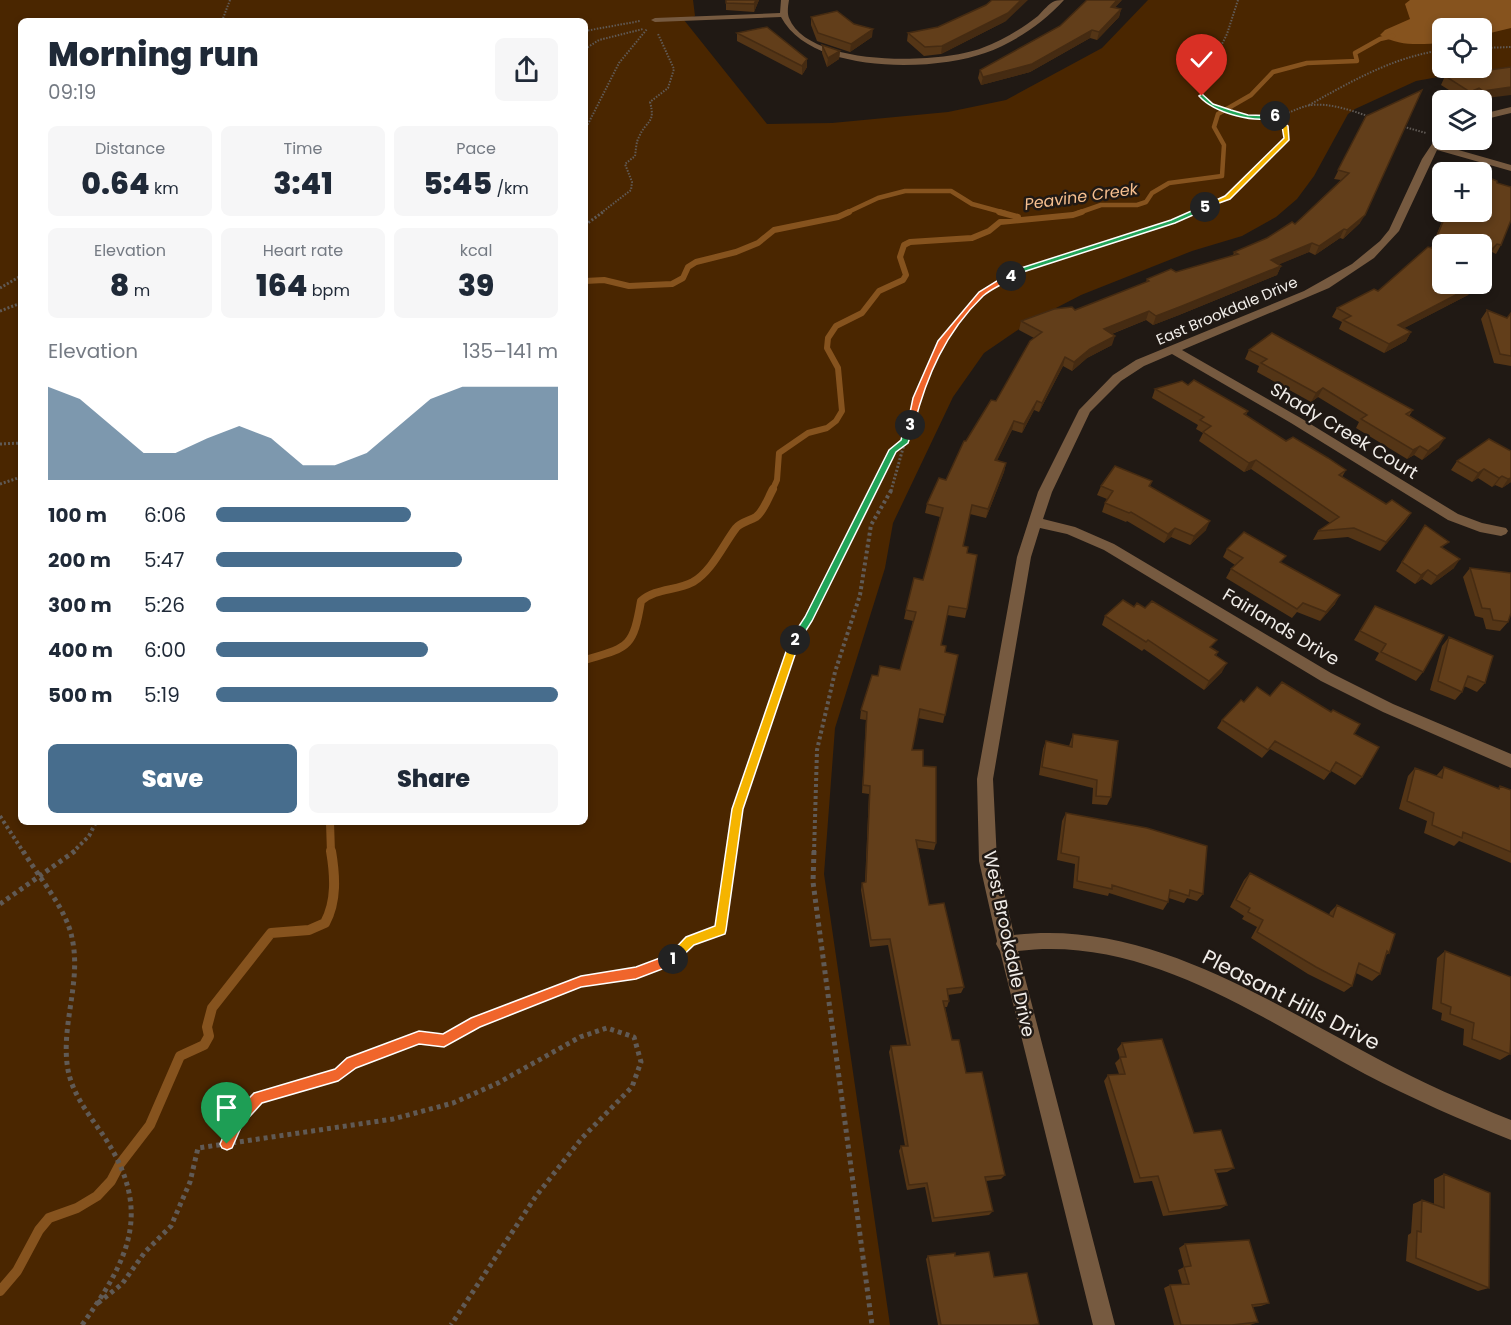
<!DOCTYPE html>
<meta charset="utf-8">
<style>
:root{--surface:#fff;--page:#f6f6f7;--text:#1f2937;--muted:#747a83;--accent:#476d8d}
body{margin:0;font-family:Poppins,sans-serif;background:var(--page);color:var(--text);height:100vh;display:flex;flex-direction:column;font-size:22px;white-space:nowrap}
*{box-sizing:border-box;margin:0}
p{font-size:20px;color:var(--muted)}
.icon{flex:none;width:33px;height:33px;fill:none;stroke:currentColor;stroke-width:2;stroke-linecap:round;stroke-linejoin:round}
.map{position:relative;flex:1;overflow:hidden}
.drawer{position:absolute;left:18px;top:18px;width:570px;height:807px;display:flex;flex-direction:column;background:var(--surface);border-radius:9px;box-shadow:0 3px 9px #0003}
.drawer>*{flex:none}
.controls{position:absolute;left:1432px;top:18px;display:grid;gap:12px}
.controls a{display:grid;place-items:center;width:60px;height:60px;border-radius:9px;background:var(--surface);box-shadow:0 3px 9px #0003;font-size:30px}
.pin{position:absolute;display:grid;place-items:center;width:51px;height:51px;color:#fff;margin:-62px -26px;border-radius:50% 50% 50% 0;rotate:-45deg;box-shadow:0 0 6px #0007}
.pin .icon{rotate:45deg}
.km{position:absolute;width:30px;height:30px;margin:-15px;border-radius:50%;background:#222;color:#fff;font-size:16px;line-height:30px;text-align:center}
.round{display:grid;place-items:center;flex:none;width:63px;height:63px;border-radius:9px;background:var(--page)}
.summary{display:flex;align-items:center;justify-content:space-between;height:102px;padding:0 30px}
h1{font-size:33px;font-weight:800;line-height:45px}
.figures{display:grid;grid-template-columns:repeat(3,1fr);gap:9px;height:102px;padding:6px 30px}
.figures div{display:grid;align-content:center;border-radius:9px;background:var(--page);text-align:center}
.figures b{font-size:30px;font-weight:800}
.figures small{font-size:16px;font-weight:400}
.figures p{font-size:16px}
.chart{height:168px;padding:12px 30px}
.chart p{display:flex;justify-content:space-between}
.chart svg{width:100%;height:108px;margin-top:6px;fill:var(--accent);opacity:.7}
.action{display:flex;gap:12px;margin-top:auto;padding:12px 30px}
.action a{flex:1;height:69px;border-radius:9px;background:var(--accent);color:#fff;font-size:24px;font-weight:800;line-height:69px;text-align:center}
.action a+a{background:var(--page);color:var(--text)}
ul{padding:0 30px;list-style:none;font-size:20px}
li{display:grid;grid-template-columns:96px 72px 1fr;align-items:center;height:45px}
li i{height:15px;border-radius:8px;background:var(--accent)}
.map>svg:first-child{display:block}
.green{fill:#4a2600;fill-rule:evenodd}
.water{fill:#86531e}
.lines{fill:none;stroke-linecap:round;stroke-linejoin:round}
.stream-far3{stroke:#86531e;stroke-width:4.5}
.stream-far2{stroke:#86531e;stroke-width:6}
.stream-far1{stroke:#86531e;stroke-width:8}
.stream{stroke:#86531e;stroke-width:10}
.path-far3{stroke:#605a55;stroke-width:2;stroke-dasharray:1.5 1.5;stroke-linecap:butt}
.path-far2{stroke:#605a55;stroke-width:3;stroke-dasharray:2 2;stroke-linecap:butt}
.path-far1{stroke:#605a55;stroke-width:4;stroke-dasharray:3 3;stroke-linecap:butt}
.path{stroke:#605a55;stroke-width:5;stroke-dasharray:4 4;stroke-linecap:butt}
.minor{fill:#765a40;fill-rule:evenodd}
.wall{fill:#543516}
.shaded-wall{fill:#452b12}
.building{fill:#623e1a;stroke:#452b12;stroke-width:1.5}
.split-1{fill:#f0652b;stroke:#fff;stroke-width:1.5}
.split-2{fill:#f5b400;stroke:#fff;stroke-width:1.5}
.split-3{fill:#22a559;stroke:#fff;stroke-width:1.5}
.split-4{fill:#f0652b;stroke:#fff;stroke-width:1.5}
.split-5{fill:#22a559;stroke:#fff;stroke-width:1.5}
.split-6{fill:#f5b400;stroke:#fff;stroke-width:1.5}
.split-7{fill:#22a559;stroke:#fff;stroke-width:1.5}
.labels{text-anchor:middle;stroke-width:5;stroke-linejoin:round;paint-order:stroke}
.far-street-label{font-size:15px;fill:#f1ede9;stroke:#201914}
.far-water-label{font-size:16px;font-style:italic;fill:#f6bf8f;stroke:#201914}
.street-label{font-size:18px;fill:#f1ede9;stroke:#201914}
.near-street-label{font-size:21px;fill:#f1ede9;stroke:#201914}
</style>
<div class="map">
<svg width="1511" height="1325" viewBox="0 0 1511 1325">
<rect width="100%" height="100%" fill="#201914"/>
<path class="green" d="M0,0H693L695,16L684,20L767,124L832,123L948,112L1006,100L1102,48L1148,0H1511V70L1460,73L1416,81L1355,109L1348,114L1314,176L1297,199L1276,217L1242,236L1192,251L1081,295L1031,321L984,353L953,397L893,523L885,568L835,728L824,874L890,1325H0ZM21,21H585V822H21ZM1443,28H1482V68H1443Z"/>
<path class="water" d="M1410,0H1511V28L1482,35V28H1443V43C1421,44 1400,47 1380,35L1385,30L1410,19L1405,4Z"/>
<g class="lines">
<path class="stream-far3" d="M846,213L878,198L905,191H951L972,204L1005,213
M1078,213L1101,205H1137L1146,202L1152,193L1169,183L1222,176L1224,145L1214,127L1218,114L1251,95L1273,72L1307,63L1357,61L1355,53L1380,39L1393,36"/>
<path class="stream-far2" d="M999,212L1018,217
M585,281L604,280L629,286L672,284L683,278L688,267L696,262L736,252L758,243L774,230L838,217L849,212
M772,491L777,480L779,453L808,433L827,428L836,421L842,411L838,368L827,348L828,338L836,326L862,313L879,291L903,280L906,275L900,257L904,245L910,242L972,238L989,231L1000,222L1073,215L1082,212"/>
<path class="stream-far1" d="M585,660C629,647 633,648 641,601C656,588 676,591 693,582C712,571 723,545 736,528C741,522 749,521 756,517C764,511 768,498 773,489
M330,822L331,853"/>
<path class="stream" d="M0,1291L17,1271L39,1230L49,1218L77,1208L97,1196L111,1181L120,1164L150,1125L180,1056L204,1045L209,1036L207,1027L212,1008L271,933L309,930L325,923C337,901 335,875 331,851"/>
<path class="path-far3" d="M1238,0L1227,34L1207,74L1202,96C1224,116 1257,122 1285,114C1294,111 1302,106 1312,105C1332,103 1352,111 1371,117
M222,21L230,0
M585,31L640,21
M1482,48L1511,47
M585,49L599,40L643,29
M1309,105C1352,81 1393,57 1443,50
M1401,126L1426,133
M585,130L619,63L647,29
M601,213L631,190L632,182L625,164L635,156C636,150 636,142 639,137C646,120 656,124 650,102L668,88L674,69L658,34
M1191,213L1228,197L1287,139L1285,126L1277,116"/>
<path class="path-far2" d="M585,225L603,212
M0,288L21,276
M0,311L21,303
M0,444L21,443
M0,484L21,477
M872,491L893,450L905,442
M891,491L917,398L941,341L982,294L1020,270L1173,221L1194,212"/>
<path class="path-far1" d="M0,816L24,853
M72,853L89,836L96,822
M732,853L738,809L793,643L873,489
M814,853L817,750L835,672L860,595L871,525L892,489"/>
<path class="path" d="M23,851C38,876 67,910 72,938C82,982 60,1026 68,1070C73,1096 91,1117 105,1138C153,1212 129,1259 82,1325
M814,851L813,882L872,1325
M0,904L75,851
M227,1144L238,1120L258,1098L338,1074L352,1063L419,1038L444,1041L476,1022L581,982L636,973L675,959L690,941L721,930L732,851
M98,1303L122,1284L145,1252L171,1226L190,1182L198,1148L393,1119L453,1103L498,1083L580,1037L607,1028L634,1037L641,1062L632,1087L582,1138L536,1196L451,1325"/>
<path class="minor" d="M781,0H789C788,6 787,13 789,18C809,68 941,64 982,48C1002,41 1021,29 1038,16C1043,11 1049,3 1055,1C1057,0 1062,0 1064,0C1043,23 1014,43 985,53C932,72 811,74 781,17L655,22L651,20L655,18L780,13Z
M1511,107V113L1482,120V114Z
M1443,134V140H1446L1441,145L1511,165V171L1437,150L1399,231L1374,258L1329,288L1182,350L1299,417L1458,514L1482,523L1506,528L1508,531L1506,534L1501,536L1480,532L1448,520L1291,423L1172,354L1144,366L1121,381L1090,412L1052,492L1043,519L1075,527L1114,544L1331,673L1393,704L1511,754V768L1383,712L1321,681L1104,550L1067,534L1040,528L1031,557L993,779L997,861L1014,935C1147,919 1266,1000 1378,1059C1421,1082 1466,1102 1511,1120V1140C1461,1120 1413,1099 1365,1074C1259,1017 1145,935 1018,951L1115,1325H1093L1000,951L996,944L997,941L979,861L977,779L1017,557L1038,492L1079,410L1113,375L1136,360L1304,291L1352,264L1380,241L1389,230L1422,159L1432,144Z"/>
</g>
<path class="wall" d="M726,0H759L754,12L726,10Z
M1122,0L1115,7L1121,9L1119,17L1097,40L1090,38L1030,72L981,85L978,78L980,70Z
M811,17L872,37L850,52L817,41L811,25Z
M1006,21L941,54L924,56L907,41L908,33Z
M737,33L807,59V67L802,75L737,41Z
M822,45L840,51L839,59L827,67L822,53Z
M1511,67L1479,99L1475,97L1465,100L1441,85L1445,76Z
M1366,116L1360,223L1343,239L1340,238L1315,255L1309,252L1279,264L1281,266L1277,275L1179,315L1153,325L1146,320L1112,334V345L1087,358L1072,371L1063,366L1039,412L1034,410L1022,433L1012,430L997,460L1006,463L1004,472L986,518L970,514L963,546L967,553V609L965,618L947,615L941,645L945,652L958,655L943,723L918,718L912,750L923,766L936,843L934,850L918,848L929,905L964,987L961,993L948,995L949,1001L947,1007H945L952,1040L1005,1175L1001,1179L986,1181L993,1211L989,1215L932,1222L925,1187L907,1190L899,1151L901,1146H905L889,1052L891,1046L907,1045L888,945L870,947L861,890L862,883L865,882L869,794L862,793L866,720L860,719L861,710L878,676L900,670L913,621L904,619L906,610L923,580L940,517L925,513L927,504L946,480L966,441L996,401L1034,338L1019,330L1021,321L1075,310L1146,282L1147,279L1176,272L1233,256L1234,252L1267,238L1295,224L1341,180L1334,179Z
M1465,168L1488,174L1487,177L1497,181V183L1511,187V220L1501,245L1496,254L1492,252L1482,262V244H1443V284H1466L1473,286L1468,295L1404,328L1411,332L1406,341L1384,353L1339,329L1342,322L1332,317L1337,308L1374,289L1378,291L1428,247L1431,248L1446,212H1482V172H1463Z
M1487,310L1507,318L1511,313V366L1494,363L1481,319Z
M1249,350L1413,410L1409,416L1439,447L1422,460L1414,455L1407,459L1356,428L1359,422L1318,397L1311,402L1257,372L1259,366L1245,359Z
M1188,385L1248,411L1246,415L1286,441L1346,470L1342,477L1386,504L1411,513L1405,522L1380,551L1348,537L1313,540L1318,531L1330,523L1251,469L1244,472L1199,441L1203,433L1196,429L1198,425L1152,398L1155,389Z
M1511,451V482L1502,488L1495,485L1492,487L1478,478L1472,482L1451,470L1457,461Z
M1152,481L1150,486L1206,530L1190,545L1171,537L1164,543L1127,521L1126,522L1102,512L1105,503L1107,499L1097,495L1101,486Z
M1425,525L1444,549L1454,568L1431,585L1422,579L1415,584L1396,571Z
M1227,549L1282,563L1335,604L1320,621L1297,612L1292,618L1226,578L1231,569L1235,565L1223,557Z
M1470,568L1508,622L1500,631L1486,629L1483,618L1475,616L1463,577Z
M1375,606L1423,672L1416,681L1375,660L1379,653L1354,640Z
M1134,607L1218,652L1216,656L1222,672L1204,690L1144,649L1142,651L1102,625L1105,616Z
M1449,637L1485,683L1477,692L1464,686L1462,692L1455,700L1430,690L1442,646Z
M1270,696L1354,734L1362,777L1355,785L1331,771L1324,780L1270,749L1262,758L1217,728L1222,720Z
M1073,734L1111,797L1107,805L1092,804L1093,788L1039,775L1043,749L1046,741L1069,746Z
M1444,767L1497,789L1500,786L1511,790V863L1459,841L1454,846L1424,833L1427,821L1399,809L1408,776L1415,768L1436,776Z
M1066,813L1203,894L1197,901L1187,898L1184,903L1169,898L1168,902L1163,910L1109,893L1108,896L1073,888L1075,864L1057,860L1062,821Z
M1250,873L1329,915L1330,912L1337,905L1389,953L1385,956L1380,974L1372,981L1356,973L1352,986L1344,992L1308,974L1251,938L1257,927L1242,919L1244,916L1230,907L1244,880Z
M1445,951L1510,1054L1500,1060L1463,1045L1464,1029L1441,1020L1442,1013L1432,1009L1437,958Z
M1122,1043L1194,1133L1234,1168L1227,1172L1216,1173L1227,1205L1220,1209L1163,1216L1152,1181L1134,1183L1104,1081L1108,1075L1119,1074L1115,1063L1120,1058L1117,1049Z
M1444,1174L1489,1288L1478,1291L1406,1261L1408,1235L1411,1233L1413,1204L1422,1200L1434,1204V1179Z
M1185,1244L1269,1303L1261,1306L1253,1307L1258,1322L1250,1325H1174L1164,1288L1170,1285L1182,1284L1178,1270L1184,1267L1179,1248Z
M928,1256H955L1039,1324L1037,1325H938L926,1259Z"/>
<path class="shaded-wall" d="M756,0H759L754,12V4Z
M1021,0H1028L1006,21L941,54L942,46Z
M1117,0H1122L1109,14L1111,7Z
M1121,9L1119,17L1097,40L1099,32Z
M873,29L872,37L850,52L851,44Z
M1092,30L1090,38L1030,72L981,85L983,77Z
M840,51L839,59L827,67L828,58Z
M807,59V67L802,75V66Z
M1511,87V95L1479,99L1483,91Z
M1479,88L1475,97L1466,100L1470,92Z
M1365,215L1360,223L1343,239L1347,230Z
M1344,229L1340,238L1315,255L1319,246Z
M1312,243L1309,252L1268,269L1271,260Z
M1497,244L1492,252L1482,262V259Z
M1281,266L1277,275L1179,315L1153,325L1156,316Z
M1473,286L1468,295L1393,334L1398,325Z
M1149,311L1146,320L1101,338L1104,329Z
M1411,332L1406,341L1384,353L1389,344Z
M1115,336L1112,345L1087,358L1072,371L1074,362L1090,349Z
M1065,357L1063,366L1039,412L1042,403Z
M1323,388L1318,397L1311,402L1316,393Z
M1037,401L1034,410L1022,433L1024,424Z
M1014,421L1012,430L993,469L995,460Z
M1445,438L1439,447L1422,460L1428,451Z
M1420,446L1414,455L1407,459L1413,450Z
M1256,460L1251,469L1244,472L1249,463Z
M1006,463L1004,472L986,518L988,509Z
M1484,469L1478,478L1472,482L1478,473Z
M1502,476L1495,485L1492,487L1499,478Z
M1511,478V482L1502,488L1508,479Z
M1411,513L1405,522L1380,551L1386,542Z
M1210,521L1206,530L1190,545L1194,536Z
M1175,528L1171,537L1164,543L1168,534Z
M1460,559L1454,568L1431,585L1437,576Z
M1428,570L1422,579L1415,584L1421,575Z
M1340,595L1335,604L1320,621L1326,612Z
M1227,663L1222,672L1204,690L1209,681Z"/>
<path class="building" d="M726,0H756L754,4L726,3Z
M992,0H1021L1008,13L942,46L925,47L908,33L938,27L986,5Z
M1087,0H1117L1111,7L1121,9L1099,32L1092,30L1032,64L983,77L980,70L1060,26Z
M837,11L854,24L873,29L851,44L818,33L811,17Z
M767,27L807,59L802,66L737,33Z
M822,45L840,51L828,58Z
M1511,67V87L1483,91L1479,88L1470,92L1445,76Z
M1422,90L1365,215L1347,230L1344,229L1319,246L1312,243L1271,260L1281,266L1182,306L1156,316L1149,311L1104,329L1115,336L1090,349L1074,362L1065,357L1042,403L1037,401L1024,424L1014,421L995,460L1006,463L988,509L972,505L963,546L968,547L967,553L977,555L967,609L949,606L941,645L946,646L945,652L958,655L945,715L920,709L912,750H923V766L936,767V843L916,840L929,905L944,903L964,987L947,989L949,1001H943L952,1040H959L966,1073L982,1072L1005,1175L985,1177L993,1211L934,1218L927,1183L909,1185L901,1146H908L891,1046L910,1045L890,939L871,940L862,883L866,882L870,786L863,785L867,712L861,710L872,675L878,676L880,666L900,670L916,612L906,610L914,578L923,580L943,508L927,504L939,478L946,480L964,441H966L991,400L996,401L1030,341L1042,332L1021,321L1054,309L1072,307L1075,310L1149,281L1147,279L1171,269L1176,272L1238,254L1234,252L1267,238L1292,222L1295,224L1349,173L1338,170L1366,116Z
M1465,168L1488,174L1487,177L1497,181V183L1511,187V220L1501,245L1497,244L1482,259V244H1443V284H1466L1473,286L1398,325L1411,332L1389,344L1343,320L1351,316L1337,308L1374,289L1378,291L1428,247L1432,248L1447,212H1482V172H1464Z
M1487,310L1507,318L1511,313V356L1500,354Z
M1272,333L1413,410L1406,414L1445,438L1428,451L1420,446L1413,450L1361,419L1367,415L1323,388L1316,393L1261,363L1267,359L1249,350Z
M1194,380L1248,411L1244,414L1286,441L1293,437L1328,458L1346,470L1339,475L1386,504L1392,500L1411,513L1386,542L1354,528L1318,531L1339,517L1256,460L1249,463L1203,432L1211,426L1200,420L1204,417L1155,389L1182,381L1188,385Z
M1489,439L1511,451V478L1508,479L1502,476L1499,478L1484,469L1478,473L1457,461Z
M1115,466L1152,481L1149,486L1210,521L1194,536L1175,528L1168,534L1131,512L1129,513L1105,503L1113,491L1101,486Z
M1425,525L1449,542L1441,547L1460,559L1437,576L1428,570L1421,575L1402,562Z
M1244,532L1286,556L1280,562L1340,595L1326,612L1303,603L1297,609L1231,569L1243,558L1227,549Z
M1470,568L1511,573V613L1508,622L1493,620L1490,609L1482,608Z
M1123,600L1134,607L1137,603L1145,608L1152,601L1217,640L1210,647L1218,652L1215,655L1227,663L1209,681L1148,640L1146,642L1105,616Z
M1375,606L1444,635L1423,672L1381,652L1386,644L1360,631Z
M1449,637L1493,656L1485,683L1468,676L1462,692L1438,681Z
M1282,682L1331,712L1333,710L1360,724L1354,734L1379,747L1362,777L1336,762L1330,772L1275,741L1268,750L1222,720L1241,700L1244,702L1257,687L1270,696Z
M1073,734L1118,741L1111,797L1096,796L1097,780L1042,767L1046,741L1072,747Z
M1444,767L1499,789L1500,786L1511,790V852L1463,832L1462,838L1432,825L1434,813L1407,801L1415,768L1442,778Z
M1066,813L1147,828L1207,846L1203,894L1190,890L1189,896L1170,890L1168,902L1112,885V889L1077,881L1079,857L1061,853Z
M1250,873L1333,917L1337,905L1395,934L1389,953L1387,951L1380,974L1359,963L1352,986L1316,967L1257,932L1263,920L1248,912L1250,908L1236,900Z
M1445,951L1511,977V1034L1510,1054L1472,1039L1474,1023L1450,1014L1451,1007L1441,1003Z
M1162,1039L1194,1133L1221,1130L1234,1168L1215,1170L1227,1205L1169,1212L1158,1176L1140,1178L1108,1075L1125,1074L1120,1057H1126L1122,1043Z
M1444,1174L1490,1193L1489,1288L1416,1258L1417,1231L1421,1232L1422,1200L1444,1208Z
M1249,1240L1269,1303L1252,1305L1258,1322L1232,1325H1181L1170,1285L1189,1284L1184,1267L1191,1266L1185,1244Z
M989,1252L994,1277L1027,1273L1039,1324L1032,1325H941L928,1256L955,1253V1256Z"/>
<path class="split-1" d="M673,953L678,955V963L636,979L581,987L480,1027L444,1047L419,1044L356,1068L338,1081L262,1103L242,1125L232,1148L227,1150L222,1148L220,1144L233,1115L254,1093L335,1069L347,1058L419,1031L443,1034L471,1018L581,976L636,967Z"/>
<path class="split-2" d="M795,636L800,640L743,809L726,930L725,934L694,945L673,965L669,963V955L686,937L715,926L732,809L790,640Z"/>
<path class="split-3" d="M910,422L914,425L908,443L896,452L812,621L798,643H792L790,640L805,617L889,450L901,440L905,425Z"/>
<path class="split-4" d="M1008,274L1014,276C1005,284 992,288 983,296C945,333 927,375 914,425L907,427L913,398L938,341L979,292Z"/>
<path class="split-5" d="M1205,205L1207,209L1175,223L1023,272L1013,277L1007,276L1018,269L1171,220Z"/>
<path class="split-6" d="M1275,115L1288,126L1289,140L1230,199L1203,209V206L1225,196L1284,138L1282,126L1272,116Z"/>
<path class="split-7" d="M1202,94L1213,104L1231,110L1248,115L1278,116C1257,125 1214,113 1199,96Z"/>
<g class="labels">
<g class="far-street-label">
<text transform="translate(1227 311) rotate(-23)" y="5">East Brookdale Drive</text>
</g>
<g class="far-water-label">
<text transform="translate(1081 196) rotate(-8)" y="6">Peavine Creek</text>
</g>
<g class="street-label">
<text transform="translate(1344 431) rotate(31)" y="6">Shady Creek Court</text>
<text transform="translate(1281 627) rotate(31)" y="6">Fairlands Drive</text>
<text transform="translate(1009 944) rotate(78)" y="6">West Brookdale Drive</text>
</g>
<g class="near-street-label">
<text transform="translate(1291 1000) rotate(27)" y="7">Pleasant Hills Drive</text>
</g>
</g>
</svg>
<div class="controls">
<a><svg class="icon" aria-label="locate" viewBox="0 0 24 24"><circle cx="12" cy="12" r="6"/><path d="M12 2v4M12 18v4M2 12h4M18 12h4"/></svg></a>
<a><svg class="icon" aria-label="layers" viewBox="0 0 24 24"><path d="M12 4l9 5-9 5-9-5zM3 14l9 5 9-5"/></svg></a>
<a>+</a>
<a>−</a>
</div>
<div class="pin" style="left:227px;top:1144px;background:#1e9e55"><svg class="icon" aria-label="arrive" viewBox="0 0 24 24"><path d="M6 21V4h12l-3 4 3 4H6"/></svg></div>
<div class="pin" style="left:1202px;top:96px;background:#d93025"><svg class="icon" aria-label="check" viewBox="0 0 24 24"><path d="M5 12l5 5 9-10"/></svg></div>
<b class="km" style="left:673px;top:959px">1</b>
<b class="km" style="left:795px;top:640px">2</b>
<b class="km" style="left:910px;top:425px">3</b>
<b class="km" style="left:1011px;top:276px">4</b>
<b class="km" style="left:1205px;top:207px">5</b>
<b class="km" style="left:1275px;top:116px">6</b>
<section class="drawer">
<div class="summary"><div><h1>Morning run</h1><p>09:19</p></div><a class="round"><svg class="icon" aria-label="share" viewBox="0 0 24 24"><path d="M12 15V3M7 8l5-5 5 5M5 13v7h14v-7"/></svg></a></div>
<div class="figures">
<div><p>Distance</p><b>0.64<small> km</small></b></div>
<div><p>Time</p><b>3:41</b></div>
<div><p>Pace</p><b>5:45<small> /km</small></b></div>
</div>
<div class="figures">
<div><p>Elevation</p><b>8<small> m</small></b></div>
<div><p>Heart rate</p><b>164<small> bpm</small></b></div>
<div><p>kcal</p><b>39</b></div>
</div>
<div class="chart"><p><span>Elevation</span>135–141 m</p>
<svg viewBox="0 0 160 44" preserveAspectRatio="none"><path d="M0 44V6L10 11L20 22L30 33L40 33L50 27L60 22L70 27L80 38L90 38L100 33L110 22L120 11L130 6L140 6L150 6L160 6V44z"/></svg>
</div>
<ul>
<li><b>100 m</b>6:06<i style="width:57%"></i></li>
<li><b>200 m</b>5:47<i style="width:72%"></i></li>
<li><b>300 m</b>5:26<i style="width:92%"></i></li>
<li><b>400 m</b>6:00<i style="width:62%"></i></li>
<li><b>500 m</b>5:19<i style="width:100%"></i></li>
</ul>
<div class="action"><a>Save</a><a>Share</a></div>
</section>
</div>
